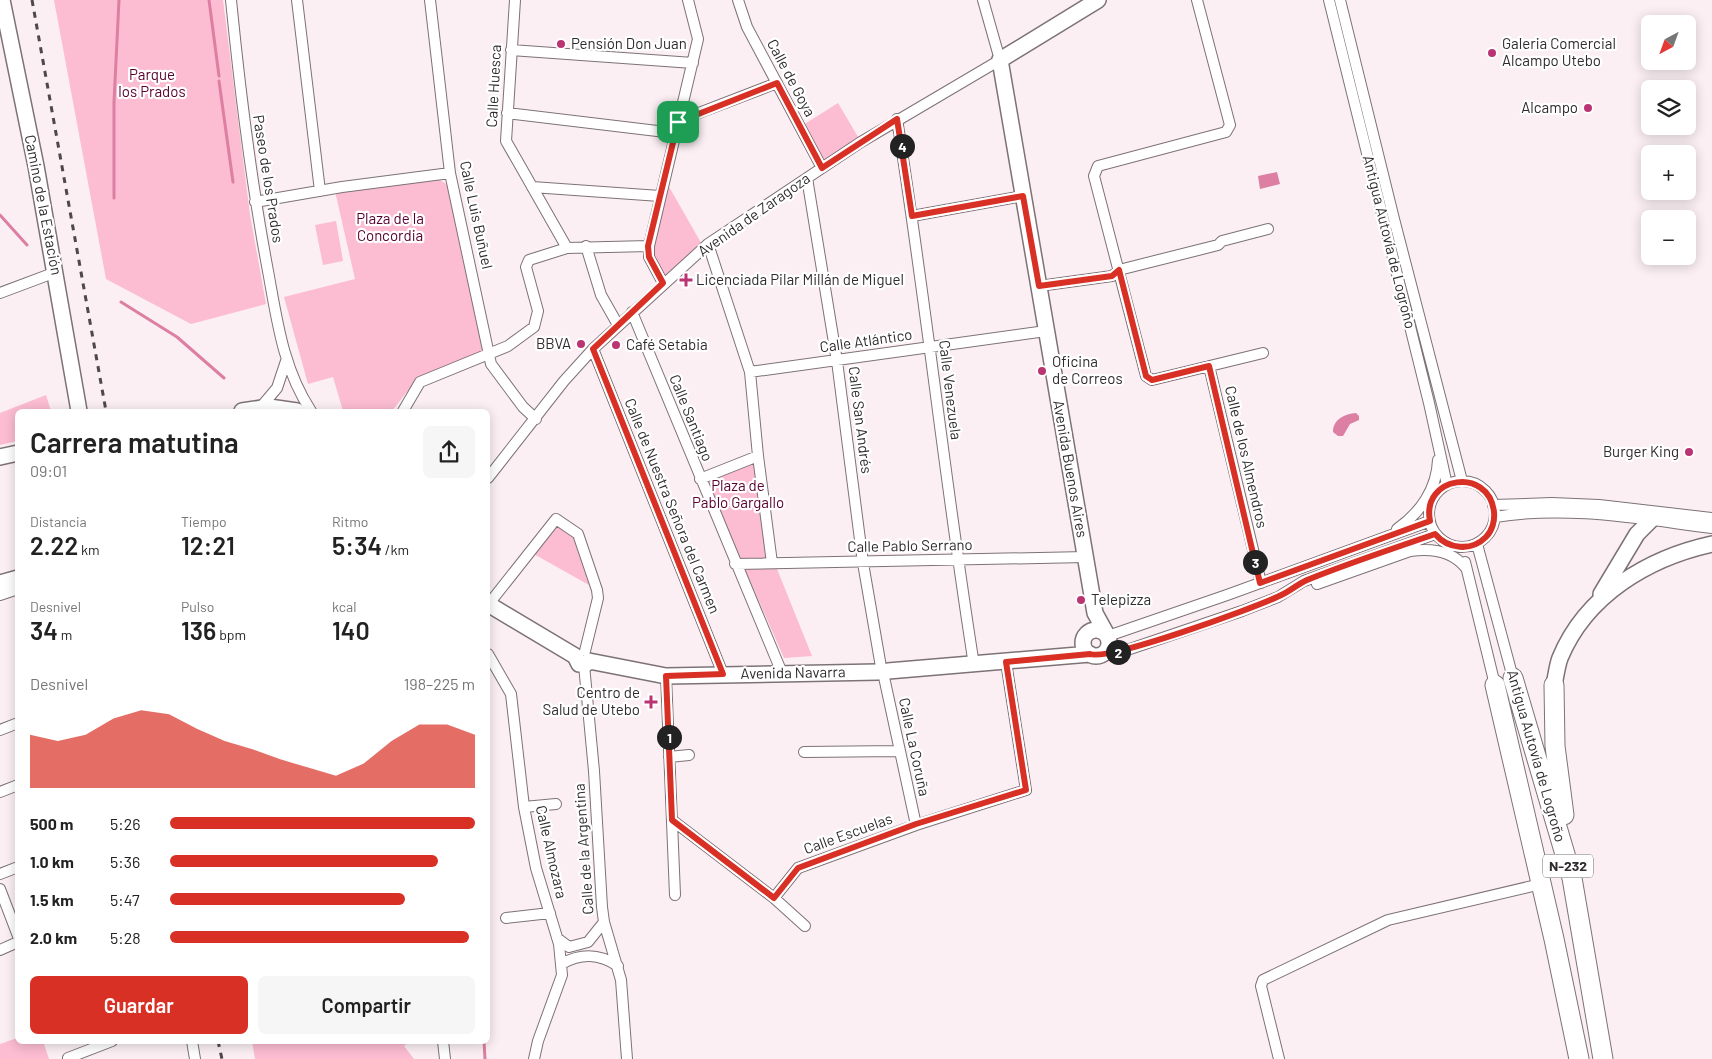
<!DOCTYPE html>
<html lang="es">
<meta charset="utf-8">
<style>
:root{--surface:#fff;--page:#f6f6f6;--text:#222;--muted:#767676;--accent:#d93025}
body{margin:0;font-family:Barlow,sans-serif;background:var(--page);color:var(--text);height:100vh;display:flex;flex-direction:column;font-size:19px;white-space:nowrap}
*{box-sizing:border-box;margin:0}
p{font-size:16px;color:var(--muted)}
.icon{flex:none;width:28px;height:28px;fill:none;stroke:currentColor;stroke-width:2;stroke-linecap:round;stroke-linejoin:round}
.map{position:relative;flex:1;overflow:hidden}
.side{position:absolute;left:15px;top:409px;width:475px;height:635px;display:flex;flex-direction:column;background:var(--surface);border-radius:8px;box-shadow:0 2px 12px #0003}
.side>*{flex:none}
.needle{width:32px;rotate:221deg}
.buttons{position:absolute;left:1641px;top:15px;display:grid;gap:10px}
.buttons a{display:grid;place-items:center;width:55px;height:55px;border-radius:8px;background:var(--surface);box-shadow:0 2px 12px #0003;font-size:25px}
.pin{position:absolute;display:grid;place-items:center;width:42px;height:42px;color:#fff;margin:-21px;border-radius:10px;box-shadow:0 2px 8px #0006}
.km{position:absolute;width:25px;height:25px;margin:-12px;border-radius:50%;background:#222;color:#fff;font-size:14px;line-height:25px;text-align:center}
.round{display:grid;place-items:center;flex:none;width:52px;height:52px;border-radius:8px;background:var(--page)}
.summary{display:flex;align-items:center;justify-content:space-between;height:85px;padding:0 15px}
h1{font-size:28px;font-weight:600;line-height:38px}
.figures{display:grid;grid-template-columns:repeat(3,1fr);gap:8px;height:85px;padding:5px 15px}
.figures div{display:grid;align-content:center}
.figures b{font-size:25px;font-weight:600}
.figures small{font-size:14px;font-weight:400}
.figures p{font-size:14px}
.chart{height:140px;padding:10px 15px}
.chart p{display:flex;justify-content:space-between}
.chart svg{width:100%;height:90px;margin-top:5px;fill:var(--accent);opacity:.7}
.primary-button{display:flex;gap:10px;margin-top:auto;padding:10px 15px}
.primary-button a{flex:1;height:58px;border-radius:8px;background:var(--accent);color:#fff;font-size:20px;font-weight:600;line-height:58px;text-align:center}
.primary-button a+a{background:var(--page);color:var(--text)}
ul{padding:0 15px;list-style:none;font-size:16px}
li{display:grid;grid-template-columns:80px 60px 1fr;align-items:center;height:38px}
li i{height:12px;border-radius:6px;background:var(--accent)}
.map>svg:first-child{display:block}
.green{fill:#fcbcd1}
.water{fill:#dc7fa2}
.lines{fill:none;stroke-linecap:round;stroke-linejoin:round}
.stream{stroke:#dc7fa2;stroke-width:3}
.street-casing{stroke:#7d7276;stroke-width:12}
.secondary-casing{stroke:#7d7276;stroke-width:18}
.highway-casing{stroke:#7d7276;stroke-width:21}
.street{stroke:#fff;stroke-width:10}
.secondary{stroke:#fff;stroke-width:15}
.highway{stroke:#fff;stroke-width:19}
.rail{stroke:#4d484a;stroke-width:3;stroke-dasharray:6 6;stroke-linecap:butt}
.route-casing{stroke:#fff;stroke-width:10}
.route{stroke:#d93025;stroke-width:6}
.poi-dot{fill:#ba3372;stroke:#fff;stroke-width:2}
.labels{text-anchor:middle;stroke-width:4.5;stroke-linejoin:round;paint-order:stroke}
.shield{fill:#fff;stroke:#6e6b6c;stroke-width:1}
.shield-label{font-size:14px;font-weight:bold;fill:#302c2d}
.poi-label{font-size:15px;fill:#302c2d;stroke:#fff;text-anchor:start}
.park-label{font-size:15px;fill:#58012f;stroke:#fff}
.street-label{font-size:15px;fill:#302c2d;stroke:#fff}
</style>
<div class="map">
<svg width="1712" height="1059" viewBox="0 0 1712 1059">
<rect width="100%" height="100%" fill="#fbeff3"/>
<path class="green" d="M54,0H223L250,215L266,304L191,324L106,279Z
M838,103L861,142L822,168L800,127Z
M664,178L704,248L663,283L649,246Z
M438,179L445,183L449,188L485,347L482,351L417,379L392,411H343L333,377L308,384L284,297L355,279L335,191Z
M336,221L343,261L323,265L315,225Z
M46,395L51,411H18L17,441L0,445V413Z
M754,462L777,569L812,656L784,658L707,483Z
M554,524L573,538L589,585L532,553Z
M17,1038L18,1041H43L49,1059H0V1044Z
M252,1041H410L404,1046L414,1059H255Z"/>
<path class="water" d="M1277,172L1280,184L1260,189L1258,176Z
M1356,413L1359,416V420L1350,424L1343,436H1338L1333,432C1333,419 1345,414 1356,413Z"/>
<g class="lines">
<path class="stream" d="M209,0L219,76
M219,81L233,182
M114,198V102L119,0
M0,215L27,245
M121,302L177,337L224,378
M484,1041L485,1059"/>
<g class="street-casing">
<path id="street" d="M231,0C240,91 251,181 268,271C277,320 283,369 311,411
M297,0L320,191
M430,0L450,173L491,364L523,407L536,419
M515,0L506,141L567,248
M738,0L747,27L822,168
M1197,0L1230,125L1226,132L1098,166L1094,176L1146,376L1152,380L1263,353
M1329,0L1429,403L1447,485
M1340,0L1394,219L1462,481
M511,50L693,63
M507,113L674,133
M897,119C926,301 945,483 974,665
M678,121L777,83
M807,178L837,361L863,563L881,667
M532,187L660,196
M255,202L342,187L450,173
M912,216L1023,196
M708,244L750,372L758,456L772,563
M586,246L601,295L618,325
M663,283L649,257V246L698,39L688,0
M1039,286L1112,276L1119,270L1218,245L1222,241L1268,229
M0,293L56,272
M632,312L782,673
M593,349L723,674
M1209,366L1261,583
M750,372L1046,331
M260,408L277,388L286,361
M403,411L420,382L508,346L534,327L538,311L526,267L529,260L567,248L649,246
M488,478L564,381L593,349L708,244L861,142L1000,60L983,0
M700,479L758,456
M1429 514a33 33 0 1 1 66 0a33 33 0 1 1-66 0Z
M1493,505L1552,503L1599,505L1712,518
M1495,517C1567,505 1640,519 1712,528
M1397,529C1420,513 1437,489 1438,460
M1477,544L1513,678
M1465,562L1495,685
M735,564L1086,557
M1317,584L1410,551C1431,548 1452,550 1466,568
M0,595L18,589
M488,605L556,519L578,534L597,590L598,598L585,651
M1108,636L1227,595L1430,521
M1104,653L1127,650L1242,611L1278,597L1304,581L1435,534
M488,654L511,694L524,807L536,868L559,944L562,975L538,1041L534,1059
M584,665L594,771L602,907L604,922L621,980L627,1059
M666,676L675,895
M884,677L916,825
M0,730L18,723
M804,752L898,751
M669,757L689,755
M0,792L18,785
M524,807L556,804
M672,820L774,898L805,926
M0,874L18,867
M0,889L18,936
M774,898L798,868L916,825L1026,790L1006,662
M506,918L550,913
M557,938L569,947L588,942L604,922
M0,950L18,942
M561,964C581,953 599,953 618,966
M192,1041L195,1059
M443,1041L445,1059
M68,1058L112,1041
M1279,1059L1261,986L1263,980L1388,920L1541,884"/>
</g>
<g class="secondary-casing">
<path id="secondary" d="M2,0L36,166L79,411
M1098,0L1000,60L1095,613L1106,633
M242,411L269,407L297,411
M0,457L18,453
M0,583L18,578
M1601,594L1637,534L1651,520
M488,604L575,656L579,664H586L589,661
M1083 643a13 13 0 1 1 26 0a13 13 0 1 1-26 0Z
M589,661L666,676L878,672
M888,671L1090,654
M1554,685C1556,676 1557,666 1560,658C1586,595 1648,558 1712,544"/>
</g>
<g class="highway-casing">
<path id="highway" d="M1513,678L1572,878L1603,1059
M1495,685L1554,939L1579,1059
M1554,685L1555,746L1564,815"/>
</g>
<use href="#street" class="street"/>
<use href="#secondary" class="secondary"/>
<use href="#highway" class="highway"/>
<path class="rail" d="M32,0L106,411
M218,1041L222,1059"/>
</g>
<g class="lines">
<g class="route-casing">
<path id="route" d="M777,83L822,168L897,119L912,216L1023,196L1039,286L1112,276L1119,270L1146,376L1152,380L1209,366L1260,583L1430,521C1421,476 1489,466 1494,512C1495,521 1492,531 1486,537C1471,552 1448,549 1435,534C1392,549 1349,563 1307,580C1296,585 1288,593 1277,597C1251,609 1109,661 1090,654L1006,662L1026,790L916,824L798,868L774,898L672,820L666,676L723,674L593,349L663,283L649,257L648,246L678,122Z"/>
</g>
<use href="#route" class="route"/>
</g>
<g class="poi-dot">
<circle cx="561" cy="44" r="5"/>
<circle cx="1492" cy="53" r="5"/>
<circle cx="1588" cy="108" r="5"/>
<path d="M683.5 272.5h5v5h5v5h-5v5h-5v-5h-5v-5h5z"/>
<circle cx="581" cy="344" r="5"/>
<circle cx="616" cy="345" r="5"/>
<circle cx="1042" cy="371" r="5"/>
<circle cx="1689" cy="452" r="5"/>
<circle cx="1081" cy="600" r="5"/>
<path d="M648.5 694.5h5v5h5v5h-5v5h-5v-5h-5v-5h5z"/>
</g>
<g class="labels">
<rect class="shield" x="1543" y="854.5" width="50" height="23" rx="4"/>
<g class="shield-label">
<text x="1568" y="871">N-232</text>
</g>
<g class="poi-label">
<text x="571" y="49">Pensión Don Juan</text>
<text x="1502" y="49">Galeria Comercial<tspan x="1502" dy="17">Alcampo Utebo</tspan></text>
<text x="1578" y="113" text-anchor="end">Alcampo</text>
<text x="696" y="285">Licenciada Pilar Millán de Miguel</text>
<text x="571" y="349" text-anchor="end">BBVA</text>
<text x="626" y="350">Café Setabia</text>
<text x="1052" y="367">Oficina<tspan x="1052" dy="17">de Correos</tspan></text>
<text x="1679" y="457" text-anchor="end">Burger King</text>
<text x="1091" y="605">Telepizza</text>
<text x="640" y="698" text-anchor="end">Centro de<tspan x="640" dy="17">Salud de Utebo</tspan></text>
</g>
<g class="park-label">
<text x="152" y="80">Parque<tspan x="152" dy="17">los Prados</tspan></text>
<text x="390" y="224">Plaza de la<tspan x="390" dy="17">Concordia</tspan></text>
<text x="738" y="491">Plaza de<tspan x="738" dy="17">Pablo Gargallo</tspan></text>
</g>
<g class="street-label">
<text transform="translate(791 78) rotate(62)" y="5">Calle de Goya</text>
<text transform="translate(494 86) rotate(-87)" y="5">Calle Huesca</text>
<text transform="translate(268 179) rotate(81)" y="5">Paseo de los Prados</text>
<text transform="translate(43 205) rotate(79)" y="5">Camino de la Estación</text>
<text transform="translate(476 215) rotate(78)" y="5">Calle Luis Buñuel</text>
<text transform="translate(754 215) rotate(-35)" y="5">Avenida de Zaragoza</text>
<text transform="translate(1389 242) rotate(76)" y="5">Antigua Autovía de Logroño</text>
<text transform="translate(866 341) rotate(-8)" y="5">Calle Atlántico</text>
<text transform="translate(950 390) rotate(83)" y="5">Calle Venezuela</text>
<text transform="translate(691 418) rotate(68)" y="5">Calle Santiago</text>
<text transform="translate(860 420) rotate(83)" y="5">Calle San Andrés</text>
<text transform="translate(1246 457) rotate(77)" y="5">Calle de los Almendros</text>
<text transform="translate(1070 469) rotate(80)" y="5">Avenida Buenos Aires</text>
<text transform="translate(672 506) rotate(68)" y="5">Calle de Nuestra Señora del Carmen</text>
<text transform="translate(910 546) rotate(-1)" y="5">Calle Pablo Serrano</text>
<text transform="translate(793 673) rotate(-1)" y="5">Avenida Navarra</text>
<text transform="translate(914 747) rotate(78)" y="5">Calle La Coruña</text>
<text transform="translate(1536 756) rotate(74)" y="5">Antigua Autovía de Logroño</text>
<text transform="translate(848 834) rotate(-20)" y="5">Calle Escuelas</text>
<text transform="translate(584 849) rotate(-94)" y="5">Calle de la Argentina</text>
<text transform="translate(551 852) rotate(77)" y="5">Calle Almozara</text>
</g>
</g>
</svg>
<div class="buttons">
<a><svg class="needle" viewBox="-14 -14 28 28"><path d="M0-13l5 13h-10z" fill="#e53935"/><path d="M0 13l5-13h-10z" fill="#767676"/></svg></a>
<a><svg class="icon" aria-label="layers" viewBox="0 0 24 24"><path d="M12 4l9 5-9 5-9-5zM3 14l9 5 9-5"/></svg></a>
<a>+</a>
<a>−</a>
</div>
<div class="pin" style="left:678px;top:122px;background:#1e9e55"><svg class="icon" aria-label="arrive" viewBox="0 0 24 24"><path d="M6 21V4h12l-3 4 3 4H6"/></svg></div>
<b class="km" style="left:669px;top:737px">1</b>
<b class="km" style="left:1118px;top:652px">2</b>
<b class="km" style="left:1255px;top:562px">3</b>
<b class="km" style="left:902px;top:146px">4</b>
<section class="side">
<div class="summary"><div><h1>Carrera matutina</h1><p>09:01</p></div><a class="round"><svg class="icon" aria-label="share" viewBox="0 0 24 24"><path d="M12 15V3M7 8l5-5 5 5M5 13v7h14v-7"/></svg></a></div>
<div class="figures">
<div><p>Distancia</p><b>2.22<small> km</small></b></div>
<div><p>Tiempo</p><b>12:21</b></div>
<div><p>Ritmo</p><b>5:34<small> /km</small></b></div>
</div>
<div class="figures">
<div><p>Desnivel</p><b>34<small> m</small></b></div>
<div><p>Pulso</p><b>136<small> bpm</small></b></div>
<div><p>kcal</p><b>140</b></div>
</div>
<div class="chart"><p><span>Desnivel</span>198–225 m</p>
<svg viewBox="0 0 160 44" preserveAspectRatio="none"><path d="M0 44V18L10 21L20 18L30 10L40 6L50 8L60 15L70 21L80 25L90 30L100 34L110 38L120 32L130 21L140 13L150 13L160 18V44z"/></svg>
</div>
<ul>
<li><b>500 m</b>5:26<i style="width:100%"></i></li>
<li><b>1.0 km</b>5:36<i style="width:88%"></i></li>
<li><b>1.5 km</b>5:47<i style="width:77%"></i></li>
<li><b>2.0 km</b>5:28<i style="width:98%"></i></li>
</ul>
<div class="primary-button"><a>Guardar</a><a>Compartir</a></div>
</section>
</div>
